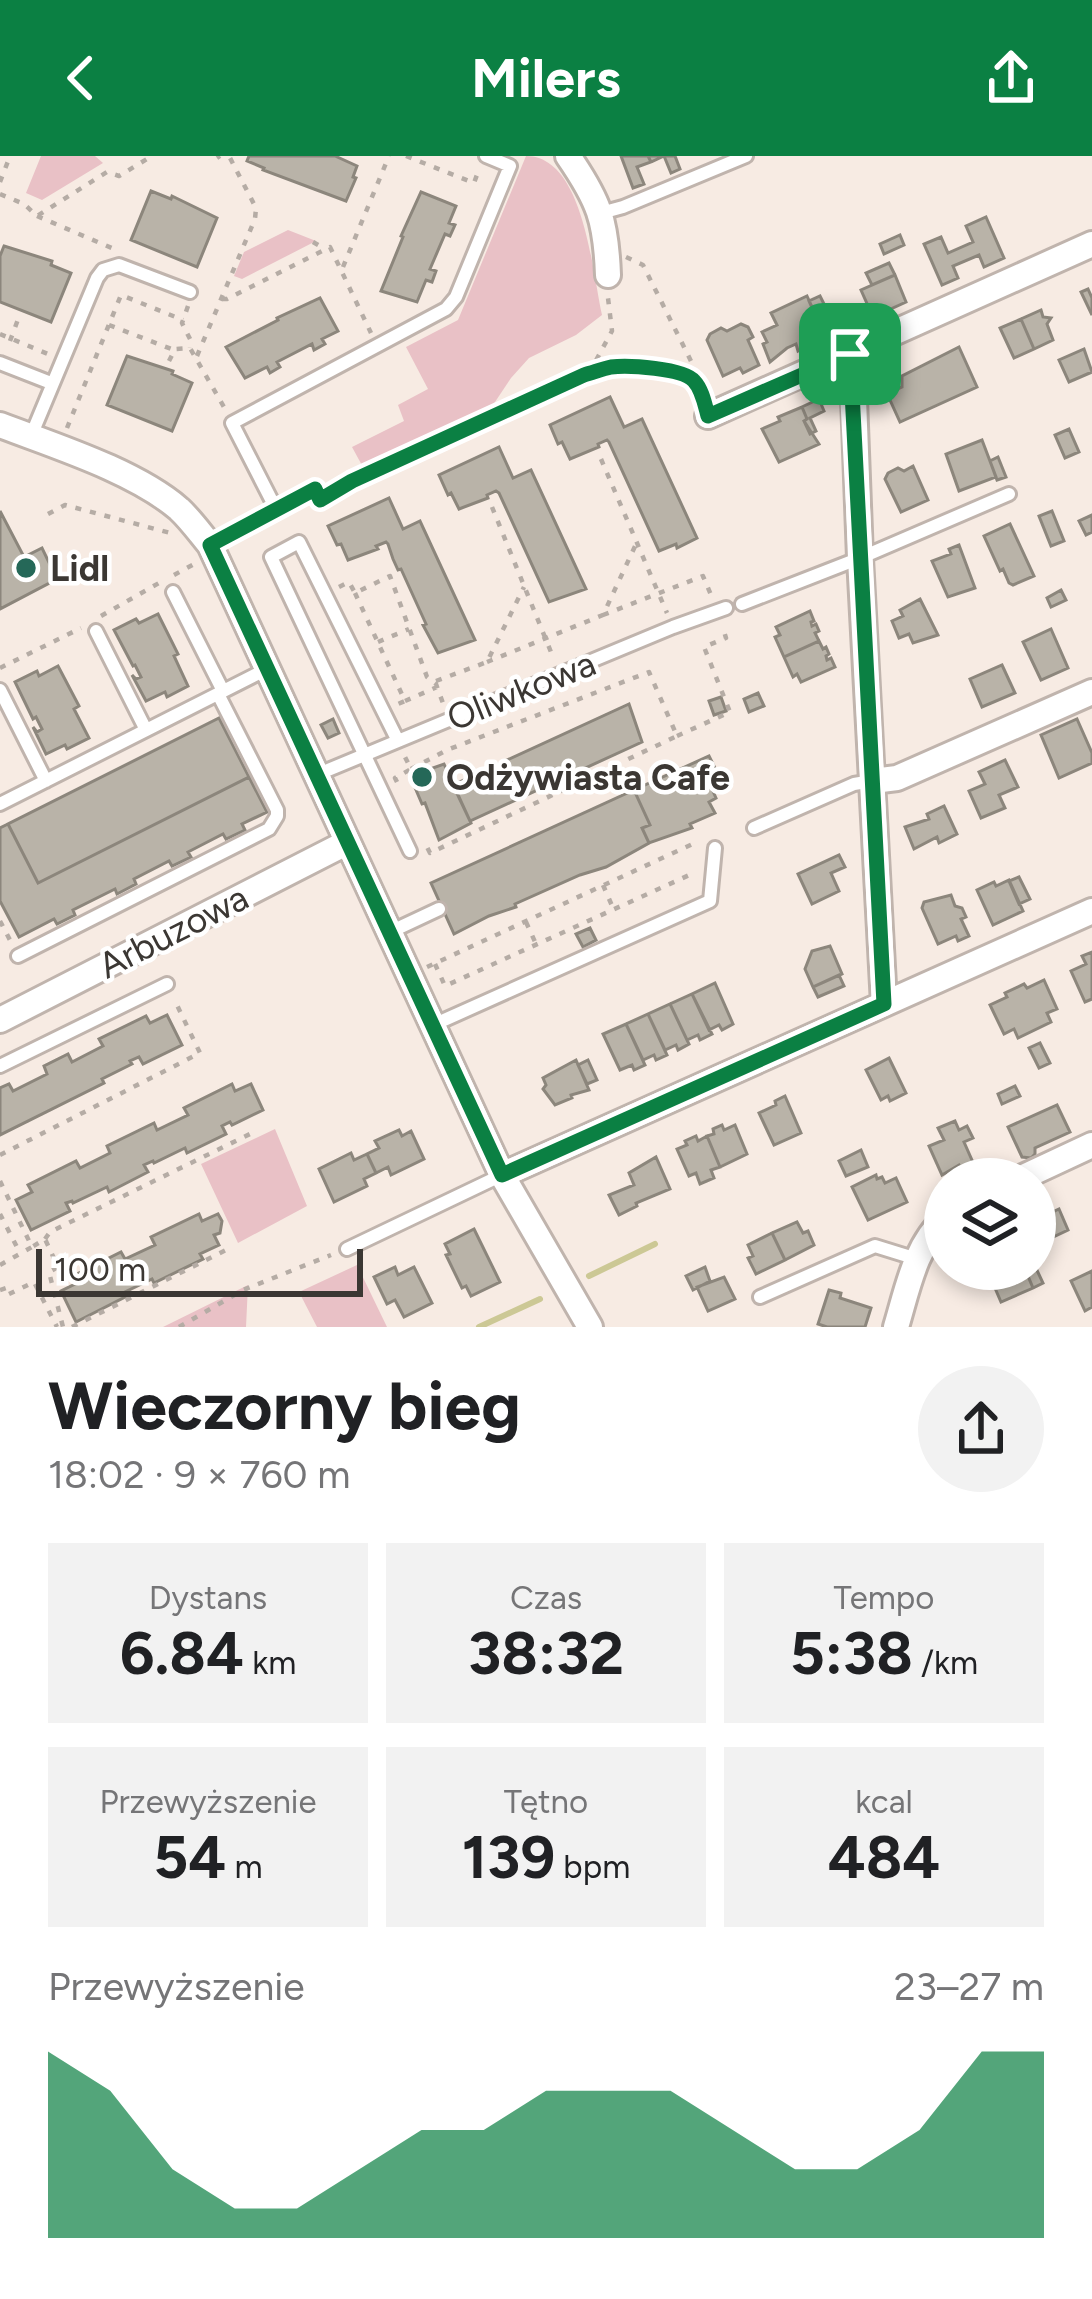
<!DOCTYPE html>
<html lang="pl">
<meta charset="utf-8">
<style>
:root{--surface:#fff;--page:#f2f2f2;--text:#202124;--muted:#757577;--accent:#0b8043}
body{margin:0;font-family:Figtree,sans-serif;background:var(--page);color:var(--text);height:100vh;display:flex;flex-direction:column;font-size:45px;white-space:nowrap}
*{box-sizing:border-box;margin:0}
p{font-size:39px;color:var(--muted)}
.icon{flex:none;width:66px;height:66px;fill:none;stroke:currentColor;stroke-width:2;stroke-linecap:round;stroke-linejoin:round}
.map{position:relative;height:1171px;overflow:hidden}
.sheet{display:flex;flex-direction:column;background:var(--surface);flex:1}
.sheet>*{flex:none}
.tools{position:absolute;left:924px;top:1002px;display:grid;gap:24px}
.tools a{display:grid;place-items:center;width:132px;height:132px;border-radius:50%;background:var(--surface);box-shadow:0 6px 18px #0003;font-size:60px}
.scale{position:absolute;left:36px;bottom:30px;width:327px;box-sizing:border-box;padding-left:12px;border:6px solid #3b3733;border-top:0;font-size:33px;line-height:42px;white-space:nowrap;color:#3b3733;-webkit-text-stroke:9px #fff;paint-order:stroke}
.pin{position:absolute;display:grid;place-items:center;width:102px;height:102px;color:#fff;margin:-51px;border-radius:24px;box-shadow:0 6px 18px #0006}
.round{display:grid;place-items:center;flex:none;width:126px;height:126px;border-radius:63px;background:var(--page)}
.head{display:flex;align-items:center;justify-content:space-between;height:204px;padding:0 48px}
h1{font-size:66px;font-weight:700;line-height:90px}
.figures{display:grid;grid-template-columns:repeat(3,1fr);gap:18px;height:204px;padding:12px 48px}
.figures div{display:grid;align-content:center;border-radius:0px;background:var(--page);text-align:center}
.figures b{font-size:60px;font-weight:700}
.figures small{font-size:33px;font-weight:400}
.figures p{font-size:33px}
.chart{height:336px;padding:24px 48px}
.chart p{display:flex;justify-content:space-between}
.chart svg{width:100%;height:216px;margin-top:12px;fill:var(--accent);opacity:.7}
header{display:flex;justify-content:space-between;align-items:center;height:156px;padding:0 48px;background:var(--accent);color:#fff;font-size:54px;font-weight:700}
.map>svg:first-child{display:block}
.green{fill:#e9c1c6}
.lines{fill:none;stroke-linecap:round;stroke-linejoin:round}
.stream{stroke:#ccc895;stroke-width:6}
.building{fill:#b9b3a8;stroke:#8c867c;stroke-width:3}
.service-casing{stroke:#c0b4ad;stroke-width:18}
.minor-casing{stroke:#c0b4ad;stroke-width:30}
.path{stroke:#b5aca5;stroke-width:4.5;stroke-dasharray:6 9;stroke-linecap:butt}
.service{stroke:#fff;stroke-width:12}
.minor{stroke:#fff;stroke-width:24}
.route-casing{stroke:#fff;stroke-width:24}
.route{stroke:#0b8043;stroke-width:15}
.poi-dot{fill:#256858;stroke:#fff;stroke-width:4.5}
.labels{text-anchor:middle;stroke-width:9;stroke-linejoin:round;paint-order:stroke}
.poi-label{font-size:36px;font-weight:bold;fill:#3b3733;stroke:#fff;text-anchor:start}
.street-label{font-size:36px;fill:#3b3733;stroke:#fff}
</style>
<header><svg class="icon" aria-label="back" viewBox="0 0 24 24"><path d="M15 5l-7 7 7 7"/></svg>Milers<svg class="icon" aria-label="share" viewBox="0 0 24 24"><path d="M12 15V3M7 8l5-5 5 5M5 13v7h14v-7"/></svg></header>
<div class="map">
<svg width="1092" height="1171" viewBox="0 0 1092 1171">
<rect width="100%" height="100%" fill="#f7ebe3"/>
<path class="green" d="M41,0H95L103,7L42,44L26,37Z
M526,0C584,0 592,115 602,159L576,179L529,202L511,222L493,249L364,313L352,291L404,265L398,249L428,233L406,191L458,164Z
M288,74L316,85L242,123L234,120L244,96Z
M275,973L307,1050L238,1087L201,1008Z
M357,1109L387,1171H317L299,1136Z
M248,1129L246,1171H163Z"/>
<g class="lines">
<path class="stream" d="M589,1120L655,1088
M479,1171L540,1143"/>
</g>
<path class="building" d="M249,0H335L357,10L353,21L356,22L346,45L263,14L264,12L247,5Z
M621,0H648L651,6L637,11L644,28L633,32Z
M648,0H675L680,13L671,17L664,0L651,6Z
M151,35L171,43L172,40L217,62L197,111L131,84Z
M421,36L456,50L449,67L455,69L450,80L445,78L430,113L436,115L432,126L426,124L417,146L381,135L403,81L401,80Z
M986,61L1004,102L984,111L979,99L953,110L958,122L942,129L924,88L941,81L948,97L973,86L966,70Z
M900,79L904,89L884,98L880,88Z
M4,90L52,105L51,109L71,117L51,166L0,146V100Z
M889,107L895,119L872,129L866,117Z
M895,119L906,146L873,161L861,134Z
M1088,133L1092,142V159L1081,136Z
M807,140L818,164L810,168L818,184L798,195L796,188L787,192L770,206L763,188L767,186L762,176L777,169L771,157Z
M820,140L829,158L817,163L809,145Z
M320,142L338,175L322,183L325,188L314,194L312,188L277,206L280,211L270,217L267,211L245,222L226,191L278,164L277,162Z
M1041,154L1043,161L1051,162L1047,168L1053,184L1034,193L1021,163Z
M1021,163L1034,193L1014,202L1000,172Z
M741,168L748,171L753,181L748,184L759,209L743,217L740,212L723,220L707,184L710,178L721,172L727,175Z
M959,191L977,231L900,266L890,244L895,234L902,231V220Z
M1084,193L1092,216L1069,226L1059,204Z
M127,200L173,215L172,218L192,227L172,275L107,249Z
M610,241L624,271L642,263L697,382L677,392L676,388L659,395L609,286L607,284L598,288L599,291L570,303L562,286L558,288L550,269Z
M819,243L824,255L810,262L816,275L810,278L804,265L807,263L802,251Z
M802,251L807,263L804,265L819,288L779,306L762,273L780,265L778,261Z
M1069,273L1079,296L1065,302L1055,279Z
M982,284L996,321L959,335L946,298Z
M499,291L513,322L531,314L586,433L549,446L499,337L496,335L487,339L488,342L459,353L451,337L448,339L439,319Z
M998,301L1006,321L997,324L990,305Z
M913,310L928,344L901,356L885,323L888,317L898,312L904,315Z
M389,342L403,373L420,365L475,484L438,497L423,469L426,468L401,413L398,414L393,403L388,388L386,386L376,390L378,393L348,404L341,388L337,389L328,370Z
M0,355L24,401L42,392L57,423L0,453Z
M1052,355L1064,385L1051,390L1039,360Z
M1092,359V376L1086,379L1079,365Z
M1010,368L1034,420L1013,429L1009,427L1003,413L1000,415L984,380Z
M959,389L975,432L948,441L932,405L951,398L949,393Z
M1061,434L1066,444L1051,451L1047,442Z
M920,443L938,479L913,487L909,478L899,482L892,465L903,460L900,454Z
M810,455L814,465L811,466L812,470L816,468L819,475L815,477L819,485L784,501L775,481L780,479L776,471Z
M158,458L178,498L174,500L188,530L167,541L165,536L146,545L132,519L136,523L141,521L135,509L133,510L114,474L136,463L139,467Z
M1051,473L1068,512L1041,524L1023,486Z
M819,485L823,493L826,491L829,498L826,500L827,504L831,502L835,511L801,526L797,518L793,521L784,501Z
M1002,509L1015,537L982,551L970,523Z
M58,510L79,550L74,553L89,582L67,593L65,589L46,598L33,571L37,576L42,573L36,561L33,563L15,526L37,515L39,520Z
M758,537L764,550L749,556L744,543Z
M721,541L726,555L714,559L709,545Z
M629,548L642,586L470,665L453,629Z
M219,562L249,621L38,727L8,668Z
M333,563L339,577L328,582L321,569Z
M1077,563L1092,597V607L1059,622L1041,579Z
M709,600L717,616L711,619L716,631L712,633L716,642L709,646L715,657L690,668L692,672L649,687L642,672L650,669L634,634Z
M1005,604L1018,631L999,639L1005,652L981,662L969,635L985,628L979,616Z
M444,608L471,667L439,684L425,647L422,648L410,620Z
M249,621L267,656L242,668L245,674L226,683L223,678L188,696L191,701L172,710L169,705L134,723L136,728L117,738L115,733L73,754L75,759L57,768L54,763L19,781L0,745V672L8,668L38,727Z
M634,634L650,669L642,672L649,687L606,711L580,719L515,748L516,751L489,760L454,778L431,727Z
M944,650L957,678L939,687L937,681L914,693L905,671L929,663L927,658Z
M839,699L845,711L831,717L839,735L812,748L798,718Z
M1019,721L1030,743L1019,748L1009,725Z
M1009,724L1023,755L993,769L977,734L994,726L996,730Z
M951,739L955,750L962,752L966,761L961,763L969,780L958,785L956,780L938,788L922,752L924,746Z
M590,772L596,784L583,791L576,778Z
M830,790L842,818L813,831L805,813L812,795Z
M1092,796V843L1085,846L1071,815L1086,808L1082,800Z
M839,819L844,830L818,841L813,831Z
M1044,824L1057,853L1047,857L1051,866L1018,882L1014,873L1004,878L990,849L1007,841L1005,837L1024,828L1027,832Z
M715,827L733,868L722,874L719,869L709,874L692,838Z
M692,838L712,878L700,884L698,879L687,884L670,848Z
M670,848L689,888L678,894L676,889L665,894L648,858Z
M648,858L667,899L656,904L654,899L643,904L626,868Z
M167,859L182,889L143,908L139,901L130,905L132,908L102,923L104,927L0,979V932L9,928L13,935L47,918L44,910L68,898L72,906L103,890L99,883L146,860L150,867Z
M626,868L645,909L634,914L632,909L620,914L603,878Z
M1040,887L1050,907L1039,912L1029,892Z
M889,902L906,937L890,945L888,940L881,944L866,914Z
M576,904L589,934L571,939L572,942L555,949L543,933L546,929L543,922Z
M588,904L597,924L587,928L578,909Z
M232,928L235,935L251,928L263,954L232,969L230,966L222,970L226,978L187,997L185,992L154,1007L153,1005L144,1009L148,1016L109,1036L107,1031L73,1047L72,1045L66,1047L70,1055L31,1074L16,1044L32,1036L28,1029L76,1005L80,1012L110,997L107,990L154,967L157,974L188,959L184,952Z
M1015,930L1020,940L1002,948L998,938Z
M785,940L801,977L774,989L759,957L776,949L775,945Z
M1057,949L1070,976L1035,992V998L1031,1002L1022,1001L1008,971Z
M955,965L959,974L967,970L973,982L964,986L975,1011L963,1016L959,1009L942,1019L929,990L944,984L938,972Z
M722,969L724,974L735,969L747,998L720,1011L707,980L714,978L713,973Z
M399,974L402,980L411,975L424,1003L391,1019L388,1011L376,1017L367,998L379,992L375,985Z
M696,980L698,985L707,980L720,1011L711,1014L714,1022L700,1028L696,1017L689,1020L677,993L687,989L685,985Z
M861,994L868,1011L846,1020L839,1005Z
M351,997L354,1004L367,998L376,1017L364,1023L367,1030L334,1046L319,1013Z
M656,1001L670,1033L636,1047L637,1050L619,1059L609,1039L634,1029L629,1017Z
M876,1019L877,1023L882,1021L885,1027L896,1022L907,1046L868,1064L852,1031Z
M1059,1053L1068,1074L1049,1083L1040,1062Z
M199,1058L202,1065L218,1058L222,1065L220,1077L214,1079L219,1089L200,1098L203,1103L154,1127L152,1123L123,1137L125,1141L76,1166L61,1135L77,1127L73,1120L121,1096L125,1103L155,1089L151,1081Z
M797,1066L803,1077L808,1075L814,1089L785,1104L772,1077Z
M474,1073L500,1126L471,1140L466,1130L462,1132L446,1099L450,1098L445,1088Z
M772,1077L785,1104L756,1118L748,1102L753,1100L748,1089Z
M1035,1110L1043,1127L1033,1132L1025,1113H1035Z
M395,1111L398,1119L414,1111L432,1147L404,1161L395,1144L387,1148L374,1121Z
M705,1111L710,1125L693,1134L686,1120Z
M995,1113H1025L1033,1132L1001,1146L995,1132L1002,1129Z
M1092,1115V1151L1085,1155L1071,1125Z
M724,1121L735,1143L708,1155L697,1131Z
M829,1134L841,1137L840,1142L871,1152L865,1171H827L818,1168Z"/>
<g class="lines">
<g class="service-casing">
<path id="service" d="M601,57L623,51L746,0
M0,207L51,227
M697,227L708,260
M31,280L97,122L103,114L119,109L190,136
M276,353L232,267L446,153L456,141L510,10L486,0
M210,389L315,333
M173,436L223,535
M742,448L860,402L1009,338
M96,475L146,574
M0,534L46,625
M398,585L299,386L271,401L410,695
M316,619L673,471L726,452
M0,648L267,513
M754,672L854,628L872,625
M390,776L439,753
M18,800L269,673L277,660V654L218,538
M433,869L710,745L715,692
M0,910L167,828
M347,1093L502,1019
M760,1141L875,1090L917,1103"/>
</g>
<g class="minor-casing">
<path id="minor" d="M568,0C599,45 606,64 608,119
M849,198L853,216L860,402L884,848
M708,260L1092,88
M0,269C55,290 135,315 179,353C190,363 200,377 210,389L502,1019L590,1171
M873,625L897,622L1092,536
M0,864L346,687
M502,1019L1092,755
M1019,1023L1092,989
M896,1171C907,1135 915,1089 945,1063"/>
</g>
<path class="path" d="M406,0L474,27L478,16
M217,2L220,0
M0,26L10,0
M0,38L24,48L37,60L107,16L119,20L152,0
M37,60L114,93
M313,86L325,93
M626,101L643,109L694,211
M343,111L389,0
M222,143H227L330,91L371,177
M188,150L182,167L191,185L190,192
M109,169L174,194
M0,178L48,198
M10,185L20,158
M197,200L255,63L256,52L229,0
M169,205L175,193L190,192L224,251
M588,218L613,211L683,217
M67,272L121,139L183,164
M601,303L667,457
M330,338L353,325L584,219L593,210L612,175L608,142
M492,351L553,501
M48,358L65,349L174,378
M174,419L196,407
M339,431L349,426L355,437L390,420L427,521L436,528L444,550
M355,437L405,545L398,548
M603,459L703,420L711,439
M101,460L159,427
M378,486L409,473
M487,506L603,459L637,386
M0,512L81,472
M436,525L487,506L524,431
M405,545L437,531
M677,580L730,556L704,491L726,482L723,472
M411,613L447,594L649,516L677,580L430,697L427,691
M397,626L395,622L411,613L405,601
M603,729L613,752
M0,765L11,786
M526,766L536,788
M435,808L445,830L696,716
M427,811L699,685
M0,999L200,897L175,845
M0,1025L32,1091L45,1083L58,1111L49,1116L63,1171
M0,1058L20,1097
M45,1083L50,1076L252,977
M0,1109L32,1091
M0,1134L6,1132
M9,1138L34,1126L57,1171
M72,1171L230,1092
M179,1171L243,1134L331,1099"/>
<use href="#service" class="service"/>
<use href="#minor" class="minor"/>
</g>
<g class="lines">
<g class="route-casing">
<path id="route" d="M850,198L884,848L502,1019L210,389L315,333L320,344L352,325L584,219C592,217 602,213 611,211C628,209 683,212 694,225C702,233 705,249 708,260Z"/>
</g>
<use href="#route" class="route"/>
</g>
<g class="poi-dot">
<circle cx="26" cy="412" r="12"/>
<circle cx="422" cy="621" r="12"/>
</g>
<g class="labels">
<g class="poi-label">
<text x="50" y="425">Lidl</text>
<text x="446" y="634">Odżywiasta Cafe</text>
</g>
<g class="street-label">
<text transform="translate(521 534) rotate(-22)" y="13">Oliwkowa</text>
<text transform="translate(173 775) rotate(-27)" y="13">Arbuzowa</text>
</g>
</g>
</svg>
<div class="tools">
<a><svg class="icon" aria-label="layers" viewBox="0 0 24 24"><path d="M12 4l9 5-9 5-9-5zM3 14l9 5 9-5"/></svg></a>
</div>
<div class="scale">100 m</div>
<div class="pin" style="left:850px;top:198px;background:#1e9e55"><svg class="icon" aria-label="arrive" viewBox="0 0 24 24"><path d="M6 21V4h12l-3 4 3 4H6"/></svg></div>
</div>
<section class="sheet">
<div class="head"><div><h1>Wieczorny bieg</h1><p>18:02 · 9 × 760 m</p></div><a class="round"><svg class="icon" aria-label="share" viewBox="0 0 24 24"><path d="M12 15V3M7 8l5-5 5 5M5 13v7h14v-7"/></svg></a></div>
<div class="figures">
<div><p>Dystans</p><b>6.84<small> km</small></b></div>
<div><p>Czas</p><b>38:32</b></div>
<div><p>Tempo</p><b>5:38<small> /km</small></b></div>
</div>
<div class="figures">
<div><p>Przewyższenie</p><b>54<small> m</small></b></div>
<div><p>Tętno</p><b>139<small> bpm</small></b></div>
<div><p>kcal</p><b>484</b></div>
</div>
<div class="chart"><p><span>Przewyższenie</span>23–27 m</p>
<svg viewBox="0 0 160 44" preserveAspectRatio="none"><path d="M0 44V6L10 14L20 30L30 38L40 38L50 30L60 22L70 22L80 14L90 14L100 14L110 22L120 30L130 30L140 22L150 6L160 6V44z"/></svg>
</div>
</section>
